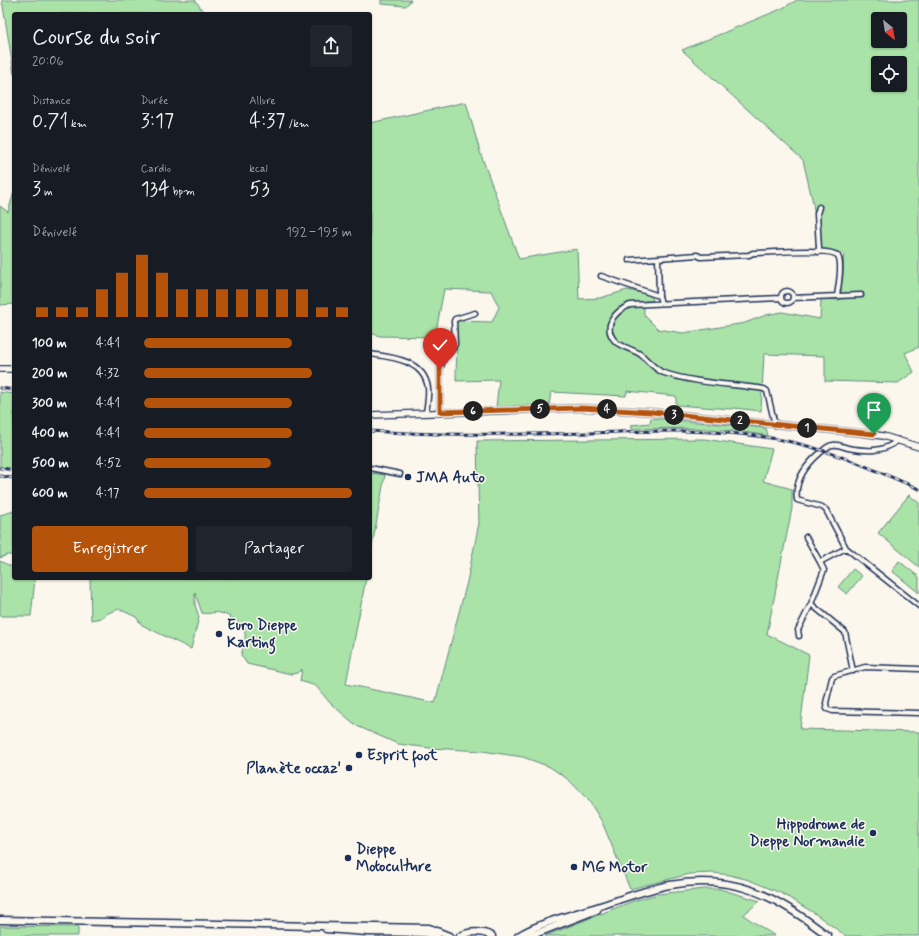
<!DOCTYPE html>
<html lang="fr">
<meta charset="utf-8">
<style>
:root{--surface:#171b24;--page:#20242c;--text:#f1f3f6;--muted:#9ea1a6;--accent:#b45309}
body{margin:0;font-family:Mynerve,sans-serif;background:var(--page);color:var(--text);height:100vh;display:flex;flex-direction:column;font-size:15px;white-space:nowrap}
*{box-sizing:border-box;margin:0}
p{font-size:13px;color:var(--muted)}
.icon{flex:none;width:22px;height:22px;fill:none;stroke:currentColor;stroke-width:2;stroke-linecap:round;stroke-linejoin:round}
.map{position:relative;flex:1;overflow:hidden}
.sheet{position:absolute;left:12px;top:12px;width:360px;height:568px;display:flex;flex-direction:column;background:var(--surface);border-radius:4px;box-shadow:0 1px 3px #0004}
.sheet>*{flex:none}
.needle{width:26px;rotate:150deg}
.fabs{position:absolute;left:871px;top:12px;display:grid;gap:8px}
.fabs a{display:grid;place-items:center;width:36px;height:36px;border-radius:4px;background:var(--surface);box-shadow:0 1px 3px #0004;font-size:20px}
.pin{position:absolute;display:grid;place-items:center;width:34px;height:34px;color:#fff;margin:-41px -17px;border-radius:50% 50% 50% 0;rotate:-45deg;box-shadow:0 0 4px #0007}
.pin .icon{rotate:45deg}
.km{position:absolute;width:20px;height:20px;margin:-10px;border-radius:50%;background:#222;color:#fff;font-size:11px;line-height:20px;text-align:center}
.round{display:grid;place-items:center;flex:none;width:42px;height:42px;border-radius:4px;background:var(--page)}
.head{display:flex;align-items:center;justify-content:space-between;height:68px;padding:0 20px}
h1{font-size:22px;font-weight:600;line-height:30px}
.stats{display:grid;grid-template-columns:repeat(3,1fr);gap:6px;height:68px;padding:4px 20px}
.stats div{display:grid;align-content:center}
.stats b{font-size:20px;font-weight:600}
.stats small{font-size:11px;font-weight:400}
.stats p{font-size:11px}
.chart{height:112px;padding:8px 20px}
.chart p{display:flex;justify-content:space-between}
.chart svg{width:100%;height:72px;margin-top:4px;stroke:var(--accent);stroke-width:6}
.button{display:flex;gap:8px;margin-top:auto;padding:8px 20px}
.button a{flex:1;height:46px;border-radius:4px;background:var(--accent);color:#fff;font-size:16px;font-weight:600;line-height:46px;text-align:center}
.button a+a{background:var(--page);color:var(--text)}
ul{padding:0 20px;list-style:none;font-size:13px}
li{display:grid;grid-template-columns:64px 48px 1fr;align-items:center;height:30px}
li i{height:10px;border-radius:5px;background:var(--accent)}
.map>svg:first-child{display:block}
.green{fill:#aae3a7;stroke:#628982;fill-rule:evenodd}
.lines{fill:none;stroke-linecap:round;stroke-linejoin:round}
.street-casing{stroke:#1b2f5e;stroke-width:7}
.secondary-casing{stroke:#1b2f5e;stroke-width:8}
.primary-casing{stroke:#1b2f5e;stroke-width:9}
.street{stroke:#fbf7ec;stroke-width:4}
.secondary{stroke:#fbf7ec;stroke-width:5.5}
.primary{stroke:#fbf7ec;stroke-width:6}
.rail-casing{stroke:#1b2f5e;stroke-width:3}
.rail{stroke:#fbf7ec;stroke-width:1.5;stroke-dasharray:4.5;stroke-linecap:butt}
.route-casing{stroke:#fff;stroke-width:8}
.route{stroke:#b45309;stroke-width:5}
.poi-dot{fill:#1b2f5e;stroke:#fbf7ec;stroke-width:1.5}
.labels{text-anchor:middle;stroke-width:3;stroke-linejoin:round;paint-order:stroke}
.poi-label{font-size:15px;font-weight:bold;fill:#1b2f5e;stroke:#fbf7ec;text-anchor:start}
</style>
<div class="map">
<svg width="919" height="936" viewBox="0 0 919 936">
<rect width="100%" height="100%" fill="#fbf7ec"/>
<filter id="ink" filterUnits="userSpaceOnUse"><feTurbulence type="fractalNoise" baseFrequency=".025" numOctaves="2"/><feDisplacementMap in="SourceGraphic" scale="8" xChannelSelector="R" yChannelSelector="G"/><feConvolveMatrix kernelMatrix="1 2 1 2 8 2 1 2 1" color-interpolation-filters="sRGB"/></filter>
<g filter="url(#ink)">
<path class="green" d="M2,0H195L205,14H14V74Z
M381,0H411L406,6L381,4Z
M797,0H919V347L905,353L914,372L898,383L825,381V356L764,354L761,411L734,408L731,409L676,405V396L627,391L626,396L551,392L549,405L496,407L499,380L456,381C456,361 458,342 456,321L492,322L499,307L491,291L444,289L435,337L380,336L370,333V123L466,102L480,152L519,259L577,249L579,299L600,298L627,290L651,295L653,301H644V315L658,329L683,333L745,323L766,315L782,312L820,319L821,299L840,300L844,253L819,249L813,203L803,160L682,50L781,9ZM878,19H900V41H878ZM878,63H900V85H878Z
M14,192V304L0,305V206L8,212Z
M0,392L14,394V469L0,467Z
M651,418L766,428L768,436C723,427 677,428 632,429L631,425L650,423Z
M704,439L772,449L763,481L792,489V508L767,634L809,655L800,729L919,732V936H846L814,913L783,894L749,880L730,875L714,873L690,874L630,889L602,822L589,801L569,780L550,767L523,757L482,751L430,748L398,744L357,726L330,703L316,686L300,681L302,669L298,673L291,674L247,664L241,655C245,641 250,629 235,620C230,617 226,614 220,613C214,611 209,615 202,613L195,593V605L199,617L191,649L142,625L136,617L119,609L108,613L101,618L91,620L90,578H366L346,684L435,703L467,582L479,523L477,441Z
M370,473L385,475L370,557Z
M909,495L919,503V567L878,533Z
M14,511V555H7L0,558V515Z
M0,561L14,568V578L35,579L31,616H0Z
M899,561L919,577V593L892,571Z
M853,569L862,576L847,594L838,587Z
M704,889H720L760,901L743,915L775,936H545L633,901L658,894Z
M0,926L78,927V936H0Z"/>
<g class="lines">
<g class="street-casing">
<path id="street" d="M818,252L819,248L817,214L819,207
M629,260L658,258
M601,276L659,296L661,303
M781 297a6 6 0 1 1 12 0a6 6 0 1 1-12 0Z
M659,296L658,258L697,255L701,257L749,255L753,253C766,253 832,247 838,256C843,264 838,288 837,296L793,298
M837,296L861,295
M370,354C392,357 424,360 428,388C429,396 427,405 426,413
M440,412V369L444,358L452,350L455,344L454,321L455,319L475,313
M775,425L767,391L764,389C731,384 695,383 664,373C655,370 648,360 640,354C634,350 620,346 616,342C601,327 615,311 630,305L781,298
M898,440C884,453 865,451 848,448C844,447 838,444 833,445C828,445 824,450 820,453C806,465 794,480 797,500L822,507L826,510L846,548L919,606
M370,468L400,474
M806,537L820,562
M811,604L845,632L853,671
M799,636L798,630L811,604L824,570L820,562L846,548
M919,669L865,667L834,676L832,678L826,703L827,709L833,711L919,713"/>
</g>
<g class="secondary-casing">
<path id="secondary" d="M0,369H14
M370,415L581,408L652,412L861,433L883,436L919,447"/>
</g>
<g class="primary-casing">
<path id="primary" d="M0,920L429,928L449,936
M326,929L367,932L425,933L437,936
M460,936C470,931 482,931 492,936
M518,936C543,921 575,914 603,905C625,898 647,889 670,885C736,873 778,897 828,936
M530,936L597,910"/>
</g>
<use href="#street" class="street"/>
<use href="#secondary" class="secondary"/>
<use href="#primary" class="primary"/>
<g class="rail-casing">
<path id="rail" d="M0,388L14,390
M370,431C443,436 517,434 590,433C653,431 715,428 777,439C827,448 873,469 919,489
M0,468L14,470
M0,476L14,478"/>
</g>
<use href="#rail" class="rail"/>
</g>
</g>
<g class="lines" filter="url(#ink)">
<g class="route-casing">
<path id="route" d="M440,369V412L581,408L652,412L874,434"/>
</g>
<use href="#route" class="route"/>
</g>
<g class="poi-dot">
<circle cx="408" cy="477" r="4"/>
<circle cx="219" cy="634" r="4"/>
<circle cx="359" cy="755" r="4"/>
<circle cx="349" cy="768" r="4"/>
<circle cx="873" cy="833" r="4"/>
<circle cx="348" cy="858" r="4"/>
<circle cx="574" cy="867" r="4"/>
</g>
<g class="labels">
<g class="poi-label">
<text x="416" y="482">JMA Auto</text>
<text x="227" y="630">Euro Dieppe<tspan x="227" dy="17">Karting</tspan></text>
<text x="367" y="760">Esprit foot</text>
<text x="341" y="773" text-anchor="end">Planète occaz'</text>
<text x="865" y="829" text-anchor="end">Hippodrome de<tspan x="865" dy="17">Dieppe Normandie</tspan></text>
<text x="356" y="854">Dieppe<tspan x="356" dy="17">Motoculture</tspan></text>
<text x="582" y="872">MG Motor</text>
</g>
</g>
</svg>
<div class="fabs">
<a><svg class="needle" viewBox="-14 -14 28 28"><path d="M0-13l5 13h-10z" fill="#e53935"/><path d="M0 13l5-13h-10z" fill="#9ea1a6"/></svg></a>
<a><svg class="icon" aria-label="locate" viewBox="0 0 24 24"><circle cx="12" cy="12" r="6"/><path d="M12 2v4M12 18v4M2 12h4M18 12h4"/></svg></a>
</div>
<div class="pin" style="left:874px;top:434px;background:#1e9e55"><svg class="icon" aria-label="arrive" viewBox="0 0 24 24"><path d="M6 21V4h12l-3 4 3 4H6"/></svg></div>
<div class="pin" style="left:440px;top:369px;background:#d93025"><svg class="icon" aria-label="check" viewBox="0 0 24 24"><path d="M5 12l5 5 9-10"/></svg></div>
<b class="km" style="left:807px;top:428px">1</b>
<b class="km" style="left:740px;top:421px">2</b>
<b class="km" style="left:674px;top:415px">3</b>
<b class="km" style="left:607px;top:409px">4</b>
<b class="km" style="left:540px;top:409px">5</b>
<b class="km" style="left:473px;top:411px">6</b>
<section class="sheet">
<div class="head"><div><h1>Course du soir</h1><p>20:06</p></div><a class="round"><svg class="icon" aria-label="share" viewBox="0 0 24 24"><path d="M12 15V3M7 8l5-5 5 5M5 13v7h14v-7"/></svg></a></div>
<div class="stats">
<div><p>Distance</p><b>0.71<small> km</small></b></div>
<div><p>Durée</p><b>3:17</b></div>
<div><p>Allure</p><b>4:37<small> /km</small></b></div>
</div>
<div class="stats">
<div><p>Dénivelé</p><b>3<small> m</small></b></div>
<div><p>Cardio</p><b>134<small> bpm</small></b></div>
<div><p>kcal</p><b>53</b></div>
</div>
<div class="chart"><p><span>Dénivelé</span>192–195 m</p>
<svg viewBox="0 0 160 44" preserveAspectRatio="none"><path d="M5 44V38M15 44V38M25 44V38M35 44V27M45 44V17M55 44V6M65 44V17M75 44V27M85 44V27M95 44V27M105 44V27M115 44V27M125 44V27M135 44V27M145 44V38M155 44V38"/></svg>
</div>
<ul>
<li><b>100 m</b>4:41<i style="width:71%"></i></li>
<li><b>200 m</b>4:32<i style="width:81%"></i></li>
<li><b>300 m</b>4:41<i style="width:71%"></i></li>
<li><b>400 m</b>4:41<i style="width:71%"></i></li>
<li><b>500 m</b>4:52<i style="width:61%"></i></li>
<li><b>600 m</b>4:17<i style="width:100%"></i></li>
</ul>
<div class="button"><a>Enregistrer</a><a>Partager</a></div>
</section>
</div>
